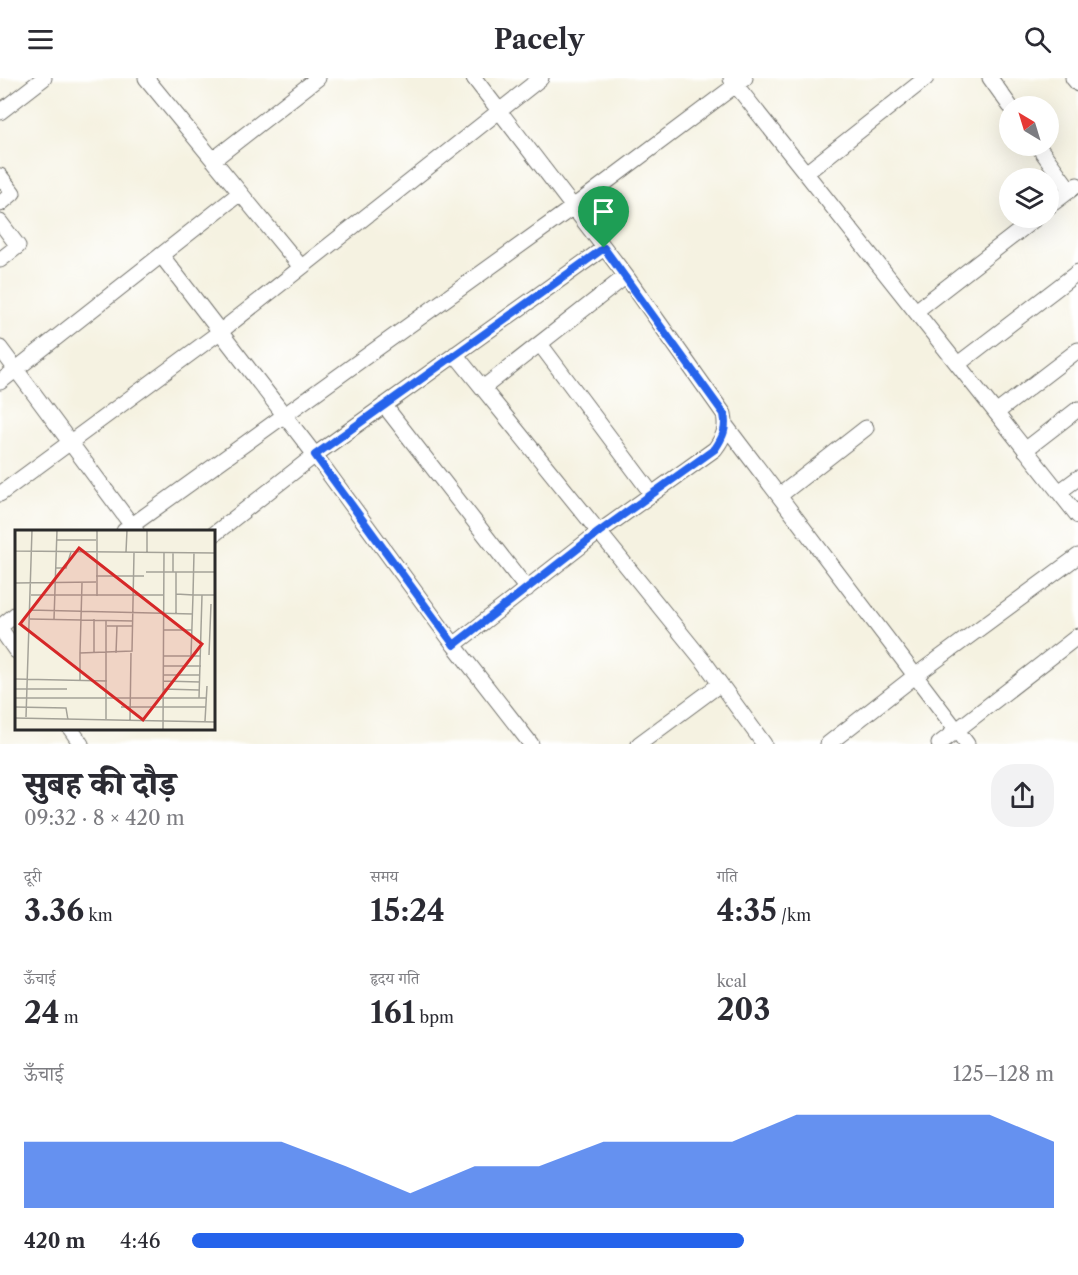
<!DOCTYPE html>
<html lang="hi">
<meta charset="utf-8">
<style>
:root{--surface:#fff;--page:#f2f2f3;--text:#2b2b33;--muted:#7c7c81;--accent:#2563eb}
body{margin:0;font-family:"Libre Caslon Text","Noto Serif Devanagari",serif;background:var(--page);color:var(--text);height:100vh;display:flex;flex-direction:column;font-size:22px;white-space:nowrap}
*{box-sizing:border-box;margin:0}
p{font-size:20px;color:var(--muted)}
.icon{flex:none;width:33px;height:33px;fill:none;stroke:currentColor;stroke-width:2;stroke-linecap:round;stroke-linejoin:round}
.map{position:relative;height:666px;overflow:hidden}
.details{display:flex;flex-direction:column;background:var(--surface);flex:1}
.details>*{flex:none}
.needle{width:39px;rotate:322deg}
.buttons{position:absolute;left:999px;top:18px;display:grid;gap:12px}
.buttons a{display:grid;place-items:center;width:60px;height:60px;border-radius:50%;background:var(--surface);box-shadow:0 6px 24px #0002;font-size:30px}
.pin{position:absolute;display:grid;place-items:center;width:51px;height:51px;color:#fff;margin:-62px -26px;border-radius:50% 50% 50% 0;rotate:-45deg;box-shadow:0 0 6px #0007}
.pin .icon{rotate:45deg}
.round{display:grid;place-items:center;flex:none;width:63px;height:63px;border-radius:24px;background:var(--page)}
.headline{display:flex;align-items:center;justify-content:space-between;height:102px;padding:0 24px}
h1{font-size:33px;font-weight:800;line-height:45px}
.figures{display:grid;grid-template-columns:repeat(3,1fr);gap:9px;height:102px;padding:6px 24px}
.figures div{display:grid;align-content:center}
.figures b{font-size:30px;font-weight:800}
.figures small{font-size:16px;font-weight:400}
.figures p{font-size:16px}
.chart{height:168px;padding:12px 24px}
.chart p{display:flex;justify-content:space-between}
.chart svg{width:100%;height:108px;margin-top:6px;fill:var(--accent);opacity:.7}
ul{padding:0 24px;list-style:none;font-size:20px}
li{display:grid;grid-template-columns:96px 72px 1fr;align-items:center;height:45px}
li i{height:15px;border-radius:8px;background:var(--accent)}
header{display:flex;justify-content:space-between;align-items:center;height:78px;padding:0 24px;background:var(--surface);font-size:27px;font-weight:800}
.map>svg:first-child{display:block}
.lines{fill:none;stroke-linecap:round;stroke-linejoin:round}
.street-casing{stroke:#72716b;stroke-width:17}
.street{stroke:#fff;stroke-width:15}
.route-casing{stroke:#fff;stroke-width:12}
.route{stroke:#2563eb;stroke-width:8}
.inset-road{fill:none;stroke:#a4a298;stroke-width:1.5}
.view{fill:#d62828;fill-opacity:0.15;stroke:#d62828;stroke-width:3}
.inset-edge{fill:none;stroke:#2b2b2b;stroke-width:3}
</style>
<header><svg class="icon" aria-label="menu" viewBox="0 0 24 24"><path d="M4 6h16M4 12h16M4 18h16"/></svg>Pacely<svg class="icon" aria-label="search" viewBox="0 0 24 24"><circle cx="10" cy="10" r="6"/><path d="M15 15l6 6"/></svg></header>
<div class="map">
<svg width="1078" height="666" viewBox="0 0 1078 666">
<rect width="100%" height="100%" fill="#fff"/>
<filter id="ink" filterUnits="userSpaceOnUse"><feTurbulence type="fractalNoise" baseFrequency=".0167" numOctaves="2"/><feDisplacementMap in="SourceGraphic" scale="12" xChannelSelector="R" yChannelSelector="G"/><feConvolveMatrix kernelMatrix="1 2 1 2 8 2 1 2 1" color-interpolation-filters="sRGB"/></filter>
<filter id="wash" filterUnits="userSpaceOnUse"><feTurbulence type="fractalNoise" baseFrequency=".008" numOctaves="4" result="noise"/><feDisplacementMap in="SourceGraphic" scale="24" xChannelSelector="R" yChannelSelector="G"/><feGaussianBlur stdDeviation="1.35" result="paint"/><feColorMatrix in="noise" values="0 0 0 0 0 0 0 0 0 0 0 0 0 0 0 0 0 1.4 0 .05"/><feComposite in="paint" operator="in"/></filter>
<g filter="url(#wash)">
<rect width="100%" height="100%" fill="#f5f2e1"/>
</g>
<g filter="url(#ink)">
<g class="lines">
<g class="street-casing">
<path id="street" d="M146,0L301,189
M474,0L626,198L724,336C727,351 724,359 715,371L599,454L454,567L531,666
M990,0L1010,28
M1073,0L1078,6
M731,1L1078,438
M0,34L44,0
M1038,68L1070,112
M213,82L318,0
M806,95L926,0
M0,98L13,115L0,126
M1048,129L1077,107
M0,144L18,168L0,182
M161,177L315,377L454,567
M916,233L1036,140
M540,266L652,416
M0,270L136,453
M455,276L705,585L764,666
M958,286L1078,194
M0,304L240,115
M483,310L626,198
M384,327L527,511
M996,335L1078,272
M726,348L967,666
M1025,372L1078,331
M1059,414L1078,400
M0,416L221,253L541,0
M779,418L866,350
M124,453L573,129L745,0
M213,457L315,377L604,170
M0,549L16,536
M0,550L16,573
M70,650L81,666
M639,666L720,606
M828,666L915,598L1078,478
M939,666L1078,558"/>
</g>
<use href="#street" class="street"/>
</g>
</g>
<g class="lines" filter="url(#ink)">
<g class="route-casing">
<path id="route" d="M604,170L724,336C727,351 723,359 715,371L599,454L454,567L315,377Z"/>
</g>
<use href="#route" class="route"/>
</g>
<g transform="translate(15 452)">
<rect width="200" height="200" fill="#f5f2e1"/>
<path class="inset-road" d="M42,10H81M0,21L200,23M0,21V0M111,22L112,0M132,22V0M179,23L178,65H200M41,38H51L56,22M131,42H200M158,42V23M81,46H129M0,53L81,52M161,64L178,65L176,126M16,65H148M82,66V0M15,80L178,84M161,84V42M15,89L118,91M39,89L42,0M79,89V123M92,96H118M148,100H177M65,123L67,53M101,123L102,96M194,125L196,74M148,126H186M148,136H186M148,145H185M0,149L92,151M65,150V123L117,121L119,23M148,151L185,152M0,159H52M148,159L184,160M0,168H191M184,168L187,65M0,177L51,178L53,190M106,177H191M11,187L17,0M0,188L200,192M91,189V90M115,190L116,123M190,191L192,156M148,199L149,22"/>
<path class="view" d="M64,18L187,114L128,190L5,94Z"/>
<rect width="200" height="200" class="inset-edge"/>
</g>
</svg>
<div class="buttons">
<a><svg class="needle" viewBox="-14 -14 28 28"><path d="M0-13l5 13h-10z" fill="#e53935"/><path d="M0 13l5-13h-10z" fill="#7c7c81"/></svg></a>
<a><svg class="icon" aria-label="layers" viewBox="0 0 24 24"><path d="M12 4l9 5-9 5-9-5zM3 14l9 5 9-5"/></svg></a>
</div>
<div class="pin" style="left:604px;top:170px;background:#1e9e55"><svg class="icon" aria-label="arrive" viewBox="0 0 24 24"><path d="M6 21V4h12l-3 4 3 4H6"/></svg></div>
</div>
<section class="details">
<div class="headline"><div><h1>सुबह की दौड़</h1><p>09:32 · 8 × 420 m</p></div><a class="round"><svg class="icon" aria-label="share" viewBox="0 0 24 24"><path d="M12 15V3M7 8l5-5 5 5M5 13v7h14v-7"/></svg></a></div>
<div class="figures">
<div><p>दूरी</p><b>3.36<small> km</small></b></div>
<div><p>समय</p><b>15:24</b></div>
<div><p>गति</p><b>4:35<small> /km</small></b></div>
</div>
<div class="figures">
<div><p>ऊँचाई</p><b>24<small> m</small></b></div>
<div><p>हृदय गति</p><b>161<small> bpm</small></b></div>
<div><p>kcal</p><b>203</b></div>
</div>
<div class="chart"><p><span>ऊँचाई</span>125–128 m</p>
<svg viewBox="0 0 160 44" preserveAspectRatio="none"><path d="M0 44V17L10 17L20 17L30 17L40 17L50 27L60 38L70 27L80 27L90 17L100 17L110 17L120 6L130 6L140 6L150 6L160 17V44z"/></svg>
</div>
<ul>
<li><b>420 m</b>4:46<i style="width:64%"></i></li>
</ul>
</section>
